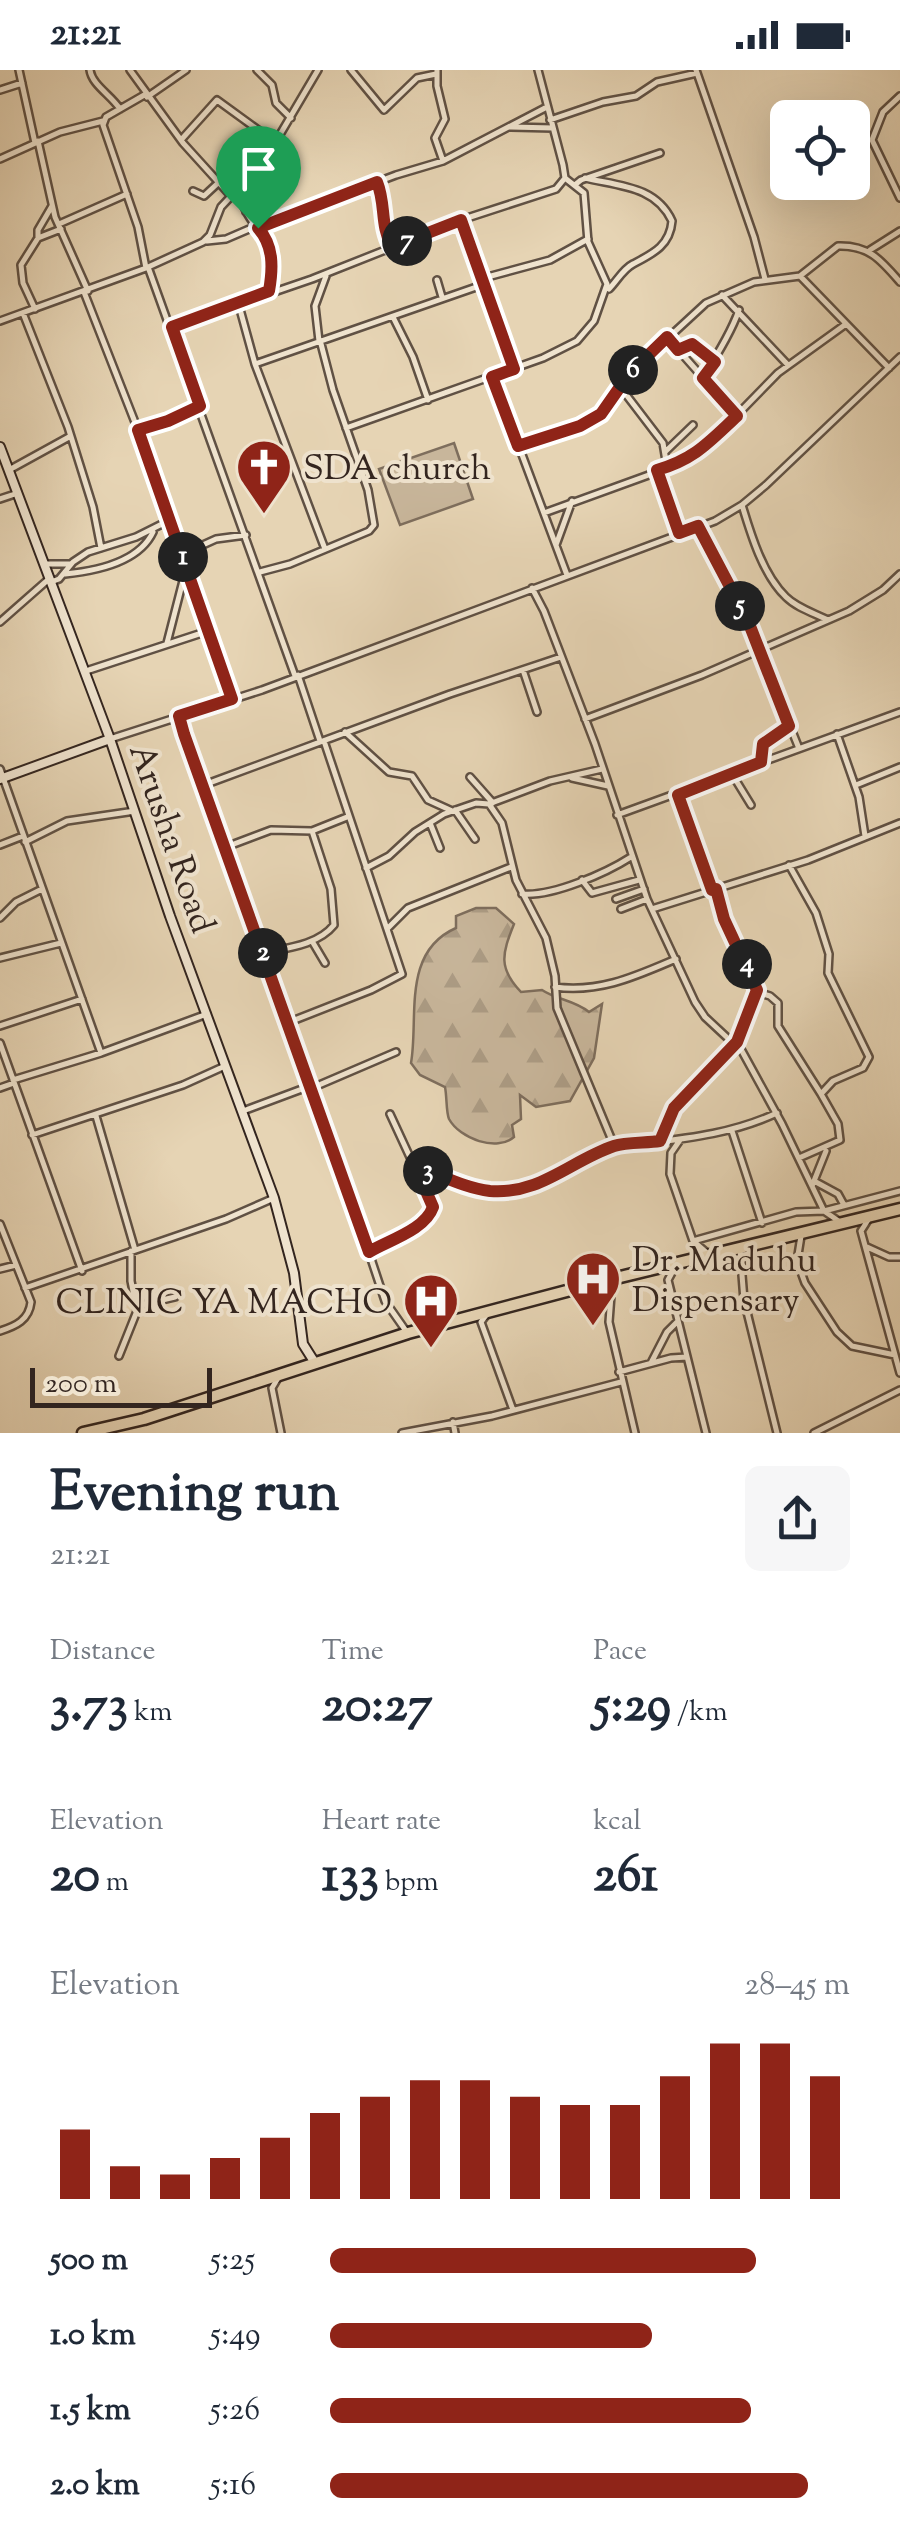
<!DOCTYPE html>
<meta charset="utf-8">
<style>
:root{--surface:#fff;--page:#f6f6f7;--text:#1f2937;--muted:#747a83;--accent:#8f2418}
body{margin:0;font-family:"Sorts Mill Goudy",serif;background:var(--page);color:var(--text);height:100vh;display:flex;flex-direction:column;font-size:38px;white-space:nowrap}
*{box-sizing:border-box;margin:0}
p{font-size:32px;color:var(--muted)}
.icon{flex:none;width:55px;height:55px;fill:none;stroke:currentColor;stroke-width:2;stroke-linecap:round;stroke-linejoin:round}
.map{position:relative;height:1363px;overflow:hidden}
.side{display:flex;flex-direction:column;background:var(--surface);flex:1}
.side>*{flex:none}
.tools{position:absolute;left:770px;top:30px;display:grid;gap:20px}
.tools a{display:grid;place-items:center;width:100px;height:100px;border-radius:15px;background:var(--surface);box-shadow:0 10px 40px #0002;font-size:50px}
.scale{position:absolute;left:30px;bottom:25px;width:182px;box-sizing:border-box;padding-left:10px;border:5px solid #33251f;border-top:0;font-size:28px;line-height:35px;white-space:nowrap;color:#33251f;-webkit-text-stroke:8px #efe3ce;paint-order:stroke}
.pin{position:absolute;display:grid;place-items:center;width:85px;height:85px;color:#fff;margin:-102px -42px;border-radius:50% 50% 50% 0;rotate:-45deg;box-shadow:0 0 10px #0007}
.pin .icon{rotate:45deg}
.km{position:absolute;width:50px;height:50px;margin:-25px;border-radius:50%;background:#222;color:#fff;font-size:28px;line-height:50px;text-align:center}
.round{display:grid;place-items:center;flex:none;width:105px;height:105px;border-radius:15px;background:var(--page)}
.overview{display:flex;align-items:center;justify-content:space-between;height:170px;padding:0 50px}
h1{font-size:55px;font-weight:800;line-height:75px}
.stats{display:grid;grid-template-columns:repeat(3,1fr);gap:15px;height:170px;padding:10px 50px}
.stats div{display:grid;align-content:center}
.stats b{font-size:50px;font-weight:800}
.stats small{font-size:28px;font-weight:400}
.stats p{font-size:28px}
.chart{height:280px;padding:20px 50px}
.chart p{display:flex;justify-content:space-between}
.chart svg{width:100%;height:180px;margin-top:10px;stroke:var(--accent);stroke-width:6}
ul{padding:0 50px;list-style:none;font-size:32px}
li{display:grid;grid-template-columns:160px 120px 1fr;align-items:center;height:75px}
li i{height:25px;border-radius:12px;background:var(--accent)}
.status{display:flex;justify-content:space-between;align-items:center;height:70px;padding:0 50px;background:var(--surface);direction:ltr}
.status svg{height:28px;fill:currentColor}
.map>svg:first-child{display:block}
.green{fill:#c8b69b;stroke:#7e6e5d;stroke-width:2.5}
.forest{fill:url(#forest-firs);stroke:#7e6e5d;stroke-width:2.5}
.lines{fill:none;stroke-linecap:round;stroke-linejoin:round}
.street-casing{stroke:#605144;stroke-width:10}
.secondary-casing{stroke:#33251f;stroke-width:12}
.highway-casing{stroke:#33251f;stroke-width:15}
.street{stroke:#efe3ce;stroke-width:5}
.secondary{stroke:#efe3ce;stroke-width:8}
.highway{stroke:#e6d4b4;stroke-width:10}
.route-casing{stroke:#fff;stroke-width:20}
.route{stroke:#8f2418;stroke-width:12}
.labels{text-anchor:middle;stroke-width:8;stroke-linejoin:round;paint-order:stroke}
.poi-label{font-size:35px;fill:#33251f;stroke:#efe3ce;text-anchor:start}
.street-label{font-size:35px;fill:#33251f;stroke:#efe3ce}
</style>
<div class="status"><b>21:21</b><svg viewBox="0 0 49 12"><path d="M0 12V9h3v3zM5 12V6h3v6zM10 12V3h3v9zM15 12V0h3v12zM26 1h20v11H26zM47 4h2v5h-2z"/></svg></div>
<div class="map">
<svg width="900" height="1363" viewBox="0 0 900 1363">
<defs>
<pattern id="forest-firs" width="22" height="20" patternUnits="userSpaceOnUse" patternTransform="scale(2.5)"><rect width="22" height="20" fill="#c8b69b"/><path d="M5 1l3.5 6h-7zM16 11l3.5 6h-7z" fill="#ac9c85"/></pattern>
</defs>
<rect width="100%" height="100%" fill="#e6d4b4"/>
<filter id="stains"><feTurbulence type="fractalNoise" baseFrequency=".002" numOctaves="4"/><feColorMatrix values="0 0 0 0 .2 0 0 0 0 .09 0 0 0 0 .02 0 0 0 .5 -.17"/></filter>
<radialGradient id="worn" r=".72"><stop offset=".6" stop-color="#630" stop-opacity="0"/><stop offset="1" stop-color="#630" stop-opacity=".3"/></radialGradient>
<path class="green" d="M454,373L473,429L400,455L379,399Z"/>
<path class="forest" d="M476,838H496L514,854C502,884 498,898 521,922L542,920C557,930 574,930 589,942L602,934L594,988L570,1031L536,1037L520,1025L521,1049L512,1055L514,1067C497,1082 460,1069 449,1049C446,1042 447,1027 445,1017L420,1005L411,993C419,949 401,882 456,858V846Z"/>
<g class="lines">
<g class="street-casing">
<path id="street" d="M19,0L35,73
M90,0C92,15 111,25 120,39
M130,0L183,73L231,126
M257,0L272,15L276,33L291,48
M351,0L384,40L417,8L436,4
M437,0V16L445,49L435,68L443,91
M696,0L754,167L765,209
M0,20L22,13
M146,24L106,47L103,55L138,157L146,198
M900,26L883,42L872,70L900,128
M147,27L186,0
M550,50L603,32L636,26L657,12L697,3
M511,57L553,58
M181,70L217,30L276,73
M38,71L55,147L88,221
M0,89L60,62L103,51
M585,108C619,116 656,116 672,151C670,176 652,184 633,194C623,199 617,211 609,219
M377,112C386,134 381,155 392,177
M576,114L581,110L660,83
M237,119C251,167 278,161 269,221
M193,121L204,126L218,113
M246,142L253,106
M461,150L514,299
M59,154L127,124
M258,157L396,105L443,91L545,38
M38,168V160L52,136
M207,171L226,169L256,156
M870,180L900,161
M148,197L295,606
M800,206L889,298
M480,209L550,190L588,169
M437,210L442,227
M84,222L138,360L232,628
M722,225L788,295
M238,232L255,294L325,479
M35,239L23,213L21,195L38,168L61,159
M23,243L68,357L93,437L101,478
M393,247L413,287L428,330
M0,251L146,198L203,172L210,165L221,137L265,90L318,0
M172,257L312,209L461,150L556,119L565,108L563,95L538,0
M667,267L737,346
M319,271L315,236L326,206
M678,280L692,274L715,292
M255,294L482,215
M493,307L567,505
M703,307C716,287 731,263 739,240
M621,318L663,373L667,397
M346,358L543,288L577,271L594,251L607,214L588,172L584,123L565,108
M138,360L168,351L199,336
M518,376L579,356L601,345L629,304L706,233L754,212L800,206L838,176C869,175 881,190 900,212
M666,381L693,355
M9,400L69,367
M657,400L679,463
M0,429L18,423
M742,435C751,465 763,505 786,527C797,538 814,543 828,550
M544,443L679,394L702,381L778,303L846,254
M698,456L748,551L798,676
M556,475L572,431
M183,484L216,469L246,465
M45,494H70
M260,502L290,494L369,461L374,455L368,420L333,320L320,270
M65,504C96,501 139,492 153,462
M51,512L59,509L73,492L88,482L136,467L168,451
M532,518L544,541L595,674L647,829L695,932L705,947L734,974
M0,552L50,508
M167,573L186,499
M523,600L537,642
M86,601L208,561
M298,605L320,671
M179,646L340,1095L385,1231L406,1261
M585,649L702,605L849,541L883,520L900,504
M345,662L389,702L412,706L428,730L450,740
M837,664L859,727L865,766
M110,669L262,620L715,451L742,435L766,415L900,287
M761,692L763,674L789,656
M0,699L101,983
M732,704L751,735
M470,707L493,733
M572,708L608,716
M204,715L450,624L561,587
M856,715L900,697
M677,725L712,821
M489,734L550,711L602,699
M455,740L475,769
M617,745L900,642
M430,753L440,778
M25,772L67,751L135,741
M0,775L23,766
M226,777L271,760L312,761L347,747
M789,795L816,843L829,884L828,903L869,987L863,998L833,1011L821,1024L838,1054L840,1070L799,1088
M366,798L389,786L415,762L444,744L476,733L489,734L502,753L516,810L546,868L555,906L557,938L611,1068L617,1074L625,1076C679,1069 727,1066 777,1043
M582,810L592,823L639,810
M522,824C552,827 606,803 631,787
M616,829L644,819
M621,839L647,829
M652,839L808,790L900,753
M0,848L16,832L42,819
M388,858L408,838L511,797
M312,871L325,893
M263,883C287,878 318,875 334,855L331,819L312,761
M0,888L61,873
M555,917C600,923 636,906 676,889
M757,922L770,926L778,933V956L821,1024
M287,953L371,920L402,904L324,671
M0,956L82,929
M737,972L782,1054L824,1141L840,1152
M0,973L82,1201
M13,1010L101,983L207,944
M0,1018L14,1013
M312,1018L396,982
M243,1041L310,1016
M96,1046L135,1180
M732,1061L762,1153
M32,1065L183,1015L225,996
M680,1070L671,1083L670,1104L693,1171L707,1183
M660,1071L674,1037L737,972L757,920L724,849L716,819
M415,1095C435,1103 455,1113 475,1118C526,1131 575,1098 617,1074
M814,1111L838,1124L844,1135
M812,1116L826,1081
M868,1150L861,1161L900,1303
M0,1154L31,1232C29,1250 16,1256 0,1261
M801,1166L797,1191L805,1213L837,1262L852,1276L895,1285
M693,1171L796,1142L824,1141L900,1121
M867,1177L889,1187H900
M740,1180L744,1230L777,1363
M369,1181L424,1151L433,1137L390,1044
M675,1197L668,1210L706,1363
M0,1199L16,1195
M612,1212L609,1252L635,1363
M25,1218L226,1149L274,1128
M137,1236L175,1227
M487,1244L481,1252L513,1340
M119,1286L137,1241L131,1211V1181
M651,1293L667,1262L678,1251
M619,1302L671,1288L687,1287
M278,1308L272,1318L281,1363
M453,1352L455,1363
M402,1363L492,1346L621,1312
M814,1363L900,1320"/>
</g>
<g class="secondary-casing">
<path id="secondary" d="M0,377L110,669L170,846L274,1128L294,1203L303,1274L315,1293
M0,709L110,669"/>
</g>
<g class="highway-casing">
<path id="highway" d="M83,1363L144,1349L408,1263L612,1209L900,1139"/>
</g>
<use href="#street" class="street"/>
<use href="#secondary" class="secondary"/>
<use href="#highway" class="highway"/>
</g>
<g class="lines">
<g class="route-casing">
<path id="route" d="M377,112C386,134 380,156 392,177L461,150L514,299L492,307L518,376L580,356L601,344L629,304L667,267L678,280L692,274L715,292L703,308L737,346C709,372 695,389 657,400L679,463L698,456L748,551L789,656L763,674L761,692L678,725L712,820L716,819L724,849L757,920L737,972L674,1038L660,1071C646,1073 626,1072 614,1076C570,1091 540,1125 490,1121C464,1118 439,1104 415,1096L433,1137C425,1160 389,1170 369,1182L184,664L179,646L232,629L138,360L168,351L200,336L172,257L269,221C273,198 274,176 258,158Z"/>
</g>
<use href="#route" class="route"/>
</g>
<defs>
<g id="church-pin" transform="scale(2.875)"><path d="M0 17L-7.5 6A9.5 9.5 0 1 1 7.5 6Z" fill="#8f2418" stroke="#efe3ce"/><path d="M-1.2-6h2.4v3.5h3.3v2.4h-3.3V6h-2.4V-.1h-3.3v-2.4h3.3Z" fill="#fff"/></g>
<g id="hospital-pin" transform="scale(2.875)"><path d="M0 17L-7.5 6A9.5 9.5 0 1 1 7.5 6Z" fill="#8f2418" stroke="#efe3ce"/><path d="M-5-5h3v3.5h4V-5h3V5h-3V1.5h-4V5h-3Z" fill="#fff"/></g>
</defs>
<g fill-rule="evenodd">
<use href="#church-pin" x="264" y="397"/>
<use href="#hospital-pin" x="593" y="1209"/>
<use href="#hospital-pin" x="431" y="1231"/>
</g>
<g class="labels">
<g class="poi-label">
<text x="303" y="409">SDA church</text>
<text x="632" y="1201">Dr. Maduhu<tspan x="632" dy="40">Dispensary</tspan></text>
<text x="392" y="1243" text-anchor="end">CLINIC YA MACHO</text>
</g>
<g class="street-label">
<text transform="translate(173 768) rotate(71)" y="12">Arusha Road</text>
</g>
</g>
<rect width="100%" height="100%" filter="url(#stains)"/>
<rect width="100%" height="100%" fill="url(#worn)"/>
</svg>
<div class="tools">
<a><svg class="icon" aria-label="locate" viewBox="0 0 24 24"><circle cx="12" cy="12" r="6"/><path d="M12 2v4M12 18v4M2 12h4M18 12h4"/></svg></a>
</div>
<div class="scale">200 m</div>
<div class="pin" style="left:258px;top:158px;background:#1e9e55"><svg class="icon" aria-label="arrive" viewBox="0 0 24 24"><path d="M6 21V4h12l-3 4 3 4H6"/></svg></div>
<b class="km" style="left:183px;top:487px">1</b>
<b class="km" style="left:263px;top:883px">2</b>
<b class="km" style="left:428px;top:1101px">3</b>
<b class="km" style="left:747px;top:894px">4</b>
<b class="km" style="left:740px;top:536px">5</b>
<b class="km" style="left:633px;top:300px">6</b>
<b class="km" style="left:407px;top:171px">7</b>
</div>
<section class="side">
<div class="overview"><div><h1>Evening run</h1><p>21:21</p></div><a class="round"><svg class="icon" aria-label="share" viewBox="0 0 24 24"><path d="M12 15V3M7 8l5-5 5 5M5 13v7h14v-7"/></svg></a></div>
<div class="stats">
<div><p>Distance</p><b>3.73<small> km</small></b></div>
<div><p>Time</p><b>20:27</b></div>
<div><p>Pace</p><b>5:29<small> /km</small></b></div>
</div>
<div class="stats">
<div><p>Elevation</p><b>20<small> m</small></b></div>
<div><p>Heart rate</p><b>133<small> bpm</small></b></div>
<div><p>kcal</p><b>261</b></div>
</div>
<div class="chart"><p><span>Elevation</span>28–45 m</p>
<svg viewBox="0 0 160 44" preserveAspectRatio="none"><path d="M5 44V27M15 44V36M25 44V38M35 44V34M45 44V29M55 44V23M65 44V19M75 44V15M85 44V15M95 44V19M105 44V21M115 44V21M125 44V14M135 44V6M145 44V6M155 44V14"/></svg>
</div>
<ul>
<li><b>500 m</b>5:25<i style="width:82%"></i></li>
<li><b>1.0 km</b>5:49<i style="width:62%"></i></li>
<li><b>1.5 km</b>5:26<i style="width:81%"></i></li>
<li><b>2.0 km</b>5:16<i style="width:92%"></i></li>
</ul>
</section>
